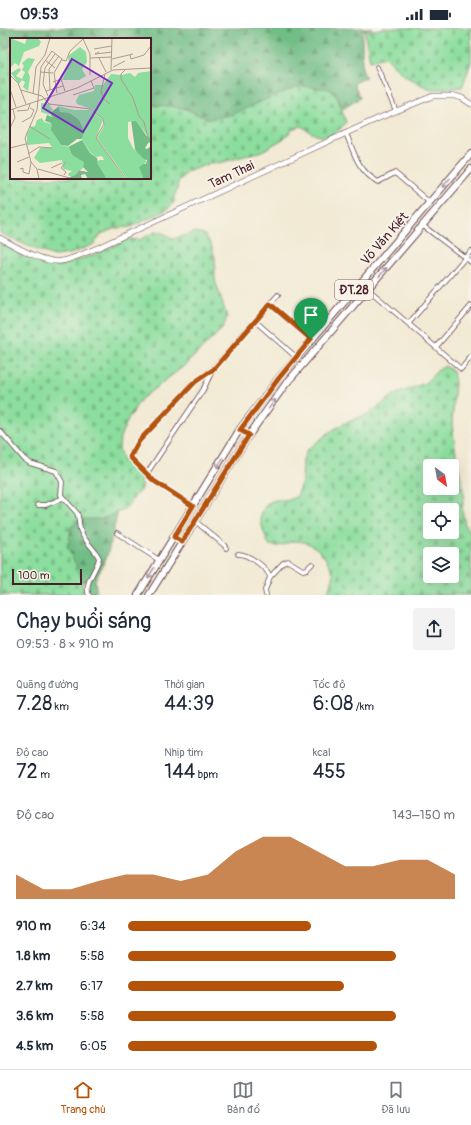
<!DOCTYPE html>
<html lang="vi">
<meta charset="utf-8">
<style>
:root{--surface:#fff;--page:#f2f2f3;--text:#1f2937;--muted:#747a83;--line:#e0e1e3;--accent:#b45309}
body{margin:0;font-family:Pangolin,sans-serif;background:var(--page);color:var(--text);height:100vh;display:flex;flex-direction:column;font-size:15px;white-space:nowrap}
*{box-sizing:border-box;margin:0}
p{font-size:13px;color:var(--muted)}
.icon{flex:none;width:22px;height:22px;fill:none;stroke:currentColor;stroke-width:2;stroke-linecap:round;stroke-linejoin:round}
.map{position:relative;height:567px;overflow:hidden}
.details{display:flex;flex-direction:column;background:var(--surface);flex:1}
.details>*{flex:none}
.needle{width:26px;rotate:149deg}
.buttons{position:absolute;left:423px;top:431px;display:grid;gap:8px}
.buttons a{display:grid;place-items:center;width:36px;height:36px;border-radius:4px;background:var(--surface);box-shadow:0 4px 16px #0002;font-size:20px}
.scale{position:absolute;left:12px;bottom:10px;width:70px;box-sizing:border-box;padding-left:4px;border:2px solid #4a1f2b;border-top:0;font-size:11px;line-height:14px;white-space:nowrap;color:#4a1f2b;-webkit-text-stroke:3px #f7f3e8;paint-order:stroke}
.pin{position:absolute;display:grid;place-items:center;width:34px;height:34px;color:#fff;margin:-41px -17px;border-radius:50% 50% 50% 0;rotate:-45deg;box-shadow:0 0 4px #0007}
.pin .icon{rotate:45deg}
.round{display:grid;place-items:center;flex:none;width:42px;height:42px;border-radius:4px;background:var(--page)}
.summary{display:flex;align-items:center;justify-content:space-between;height:68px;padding:0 16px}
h1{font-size:22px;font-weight:600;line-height:30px}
.figures{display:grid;grid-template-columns:repeat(3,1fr);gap:6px;height:68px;padding:4px 16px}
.figures div{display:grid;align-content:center}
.figures b{font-size:20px;font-weight:600}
.figures small{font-size:11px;font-weight:400}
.figures p{font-size:11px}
.chart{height:112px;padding:8px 16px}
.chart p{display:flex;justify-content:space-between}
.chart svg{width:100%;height:72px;margin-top:4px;fill:var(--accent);opacity:.7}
ul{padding:0 16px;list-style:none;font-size:13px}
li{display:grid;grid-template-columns:64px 48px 1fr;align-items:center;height:30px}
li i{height:10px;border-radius:5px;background:var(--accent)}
.status{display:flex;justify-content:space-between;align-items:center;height:28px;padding:0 20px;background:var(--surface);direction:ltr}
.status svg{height:11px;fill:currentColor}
.menu{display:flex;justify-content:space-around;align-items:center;height:56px;border-top:1px solid var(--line);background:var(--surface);font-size:11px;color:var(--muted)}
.menu a{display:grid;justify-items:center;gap:2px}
.menu .current{color:var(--accent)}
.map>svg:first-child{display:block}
.forest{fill:url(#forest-firs);stroke:#5e6e58}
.cemetery{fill:url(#cemetery-stones);stroke:#6b7e65;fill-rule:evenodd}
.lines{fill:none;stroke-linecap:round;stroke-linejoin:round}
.minor-casing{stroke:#633d44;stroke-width:5.5}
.tertiary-casing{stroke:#633d44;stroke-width:6}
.primary-casing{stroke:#633d44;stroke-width:8}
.minor{stroke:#fff;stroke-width:4}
.tertiary{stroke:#fff;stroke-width:5}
.primary{stroke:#fff;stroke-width:6}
.oneway{stroke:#ae9aa0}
.route-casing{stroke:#fff;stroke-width:8}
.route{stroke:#b45309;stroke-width:5}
.labels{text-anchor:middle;stroke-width:4;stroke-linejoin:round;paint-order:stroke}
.shield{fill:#f7f3e8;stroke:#7e5f64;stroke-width:1}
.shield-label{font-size:12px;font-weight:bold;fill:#4a1f2b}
.street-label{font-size:13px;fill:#4a1f2b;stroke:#f7f3e8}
.inset-road{fill:none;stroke:#af9990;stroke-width:1}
.view{fill:#7b2cbf;fill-opacity:0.15;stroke:#7b2cbf;stroke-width:2}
.inset-edge{fill:none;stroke:#4a1f2b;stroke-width:2}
</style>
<div class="status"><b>09:53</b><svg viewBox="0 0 49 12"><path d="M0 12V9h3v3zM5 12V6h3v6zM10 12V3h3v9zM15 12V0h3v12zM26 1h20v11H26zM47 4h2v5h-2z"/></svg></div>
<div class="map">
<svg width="471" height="567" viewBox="0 0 471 567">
<defs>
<pattern id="forest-firs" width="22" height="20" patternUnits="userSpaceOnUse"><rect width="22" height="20" fill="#71bd86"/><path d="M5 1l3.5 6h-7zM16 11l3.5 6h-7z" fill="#5f996e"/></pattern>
<pattern id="cemetery-stones" width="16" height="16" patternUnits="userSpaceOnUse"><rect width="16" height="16" fill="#8cde9f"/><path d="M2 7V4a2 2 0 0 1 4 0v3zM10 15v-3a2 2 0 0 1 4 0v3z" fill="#7abe89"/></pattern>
</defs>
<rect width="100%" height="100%" fill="#f7f3e8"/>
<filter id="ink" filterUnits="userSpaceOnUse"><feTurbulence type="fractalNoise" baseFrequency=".025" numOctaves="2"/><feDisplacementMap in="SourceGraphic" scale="8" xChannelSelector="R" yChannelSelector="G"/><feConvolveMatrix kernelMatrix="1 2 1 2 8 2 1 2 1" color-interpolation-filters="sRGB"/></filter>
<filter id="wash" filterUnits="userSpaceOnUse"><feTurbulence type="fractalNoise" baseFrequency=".012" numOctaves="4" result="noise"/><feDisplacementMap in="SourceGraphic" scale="16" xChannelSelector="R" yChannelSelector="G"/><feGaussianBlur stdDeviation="0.9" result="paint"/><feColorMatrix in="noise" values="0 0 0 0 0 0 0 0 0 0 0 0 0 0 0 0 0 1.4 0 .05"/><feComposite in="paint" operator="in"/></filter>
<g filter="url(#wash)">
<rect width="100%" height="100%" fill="#f2ead4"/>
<path class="forest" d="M0,0H372L362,2V41L366,50L354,55L360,70L343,81L338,70H319L215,102L187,80L159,81L150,79V11H11V19L0,18Z
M172,328L177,343L167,350L115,375L134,383L132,387L126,386L120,393L109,385C102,398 102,405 84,405V411L93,414L88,419L81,415L76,425L79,433L73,438L70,428L63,437L60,445L49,451L48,458L57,469L64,470L76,482L84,484L95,482L122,463L126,451L107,528L95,552L97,567H92L87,560V553L78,554L77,562L81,567H0V502L1,501L7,507L6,513L10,519L19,515L17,529L22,534L28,531L38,542L54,527L55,512L70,496L66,487L52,470L46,474L43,464L33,465L30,472L18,470L24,458L20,437L15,427L0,415V402L22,424L26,429L44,438L50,432L59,434L65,424L57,417L67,415L69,405L81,400L88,390L99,385L97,379L90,376V358L98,353L101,342L110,336L118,342L115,349L120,358L126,352L123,345L130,343L135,348L136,341L146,336L157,341H167L166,332Z"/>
<path class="cemetery" d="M381,0H471V34L462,59L431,62L403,47L386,29L370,33L364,3L381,1Z
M0,15L11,22V150H150V76L183,80L209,91L232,87L278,66L300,58L330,61L338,71L346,94C342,100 339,102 332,106C320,112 312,105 301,98L294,100L283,111L262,123L230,132L218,135H210L187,144L178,154L177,162L174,168V175L165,183L131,199L115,200L101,206L94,216L70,226L54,228L37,222L0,205Z
M157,203L165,206L173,211L195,204L204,206L211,216L215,230V252L227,289L223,300L184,338L141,371L129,389L120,409L119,421L123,433L132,439L141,450V461L124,482L102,491H81L71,499L68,521L80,545L83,560V567H0V215L36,232L56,238L71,234L93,227L129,211L139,212Z
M445,338L453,343L455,355L452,396L456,426L464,467L462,482L465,497L471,507V567H327L334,547C327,529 315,512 293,513C288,514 283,518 278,518C276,519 272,517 269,517C266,510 260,496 261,489C263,475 273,469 287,473L297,468L302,455L303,432L307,422L331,403L345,395L368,386L394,367L425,355L437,343ZM430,438H452V460H430ZM430,482H452V504H430ZM430,526H452V548H430Z"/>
</g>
<g filter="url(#ink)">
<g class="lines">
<g class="minor-casing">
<path id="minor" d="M377,39L396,83
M346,105C354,125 358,143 378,154L395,145L429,174
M422,197L471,234
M368,261L461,341L471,329
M270,276L311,311
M255,293L296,329
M409,295L471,223
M436,319L471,278
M0,403L24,431L30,435L56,443L62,454L61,467L77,485C80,491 78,498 81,504C85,514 95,521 99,530C97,542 83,555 89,567
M147,445L203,362L212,343
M38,477H46L63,470
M193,478L154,453L130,429L139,413L195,354L213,341L278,267
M195,493L224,517L226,520
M117,505L159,532
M238,526C248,526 267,539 270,549L265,562L266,567
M270,549L283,535L288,533L303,542L307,541L312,536"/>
</g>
<g class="tertiary-casing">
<path id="tertiary" d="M0,210C15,218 45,236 62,233C73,231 84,225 95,221L379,90L433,68H455L462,70L471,76"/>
</g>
<g class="primary-casing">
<path id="primary" d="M138,567L240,401L279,350L471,126
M149,567L249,407L285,357L471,141"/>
</g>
<use href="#minor" class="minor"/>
<use href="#tertiary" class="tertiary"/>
<use href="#primary" class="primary"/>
</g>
<defs><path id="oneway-shaft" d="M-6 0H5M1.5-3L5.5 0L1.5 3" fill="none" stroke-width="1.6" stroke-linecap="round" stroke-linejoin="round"/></defs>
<g class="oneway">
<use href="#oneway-shaft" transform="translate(446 155) rotate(131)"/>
<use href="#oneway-shaft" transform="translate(383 244) rotate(-49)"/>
<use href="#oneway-shaft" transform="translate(272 376) rotate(-54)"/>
<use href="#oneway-shaft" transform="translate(220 435) rotate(122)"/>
<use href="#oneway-shaft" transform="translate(151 545) rotate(122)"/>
</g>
</g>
<g class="lines" filter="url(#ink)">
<g class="route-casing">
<path id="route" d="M270,276L311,311L279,350L240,402L249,407L182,514L174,509L193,478L154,453L130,429L139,413L195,354L214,341Z"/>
</g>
<use href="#route" class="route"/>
</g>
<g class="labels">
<rect class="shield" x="335" y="252" width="38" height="20" rx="3"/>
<g class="shield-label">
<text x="354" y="266">ĐT.28</text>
</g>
<g class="street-label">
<text transform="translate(231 146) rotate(-25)" y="5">Tam Thai</text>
<text transform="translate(384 210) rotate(-49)" y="5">Võ Văn Kiệt</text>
</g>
</g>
<g transform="translate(10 10)">
<rect width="141" height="141" fill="#f2ead4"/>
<path d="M48,69L69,80L76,93L72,101H67L58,108L51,107L40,91L41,85L35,83L37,77L42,79L40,75ZM141,71V107L139,104L135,110L137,111L141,108V141H131L126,125L136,126L137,122L130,121L125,111L121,82L123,78L138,100ZM72,102L80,115L87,120L88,125L97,141H78L75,136L71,137L72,141H57L70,133L78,134L63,119L58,109Z" fill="#71bd86"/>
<path d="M0,0L15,6L17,0H28L31,4L29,8L14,14L9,28L5,25L0,30ZM70,9L76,14L77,24L72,31L76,38L69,42H52L59,27L58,18ZM18,20L25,21L18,34L20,39L18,53L13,49L15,44L12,42L9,46L1,35L9,30L11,32L6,38L12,41L15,34L12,32L14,28L12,25ZM141,33V102L126,83L118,84V100L123,110L137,124L129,129L134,141H117L87,100L94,88V82L81,71L67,66L66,63L69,57L84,53L85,47H93L101,36L111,37L120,35L125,39L128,35ZM31,65L39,66L43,72L39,76L42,78L31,74ZM48,68L64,72H80L93,82L86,100L115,141H97L87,125L89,122H94L92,118L86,119L80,114L72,102L74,93L69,82L60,75L50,74ZM32,80L34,84L42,86L41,92L51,107L59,109L62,117L74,124L73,130L64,138H59L58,136L62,133L53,131L52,122L30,125L24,120L30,110L42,109L39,105L17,107V96L21,89L25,88L27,82Z" fill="#8cde9f"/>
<path class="inset-road" d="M84,11L102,8M89,14L85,16L102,14M120,17L121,21L134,17L141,8M80,20L102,19M89,20L96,34M102,21L123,16M35,22L45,30M52,22L56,23L60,13L73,1L80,16V37M103,29L115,23M116,31L111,36V41L123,60L129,78L134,84L138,100M101,32L102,0M30,34L43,35M95,36L91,53L94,61L100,66M0,37L8,45L16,66M43,44L51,41L55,53M0,51L6,69M11,52L32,58L39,66L80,71L93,81L94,86L86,100L116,141M40,52L39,31L49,18M36,53L53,48M23,56L26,29L35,17L40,0M63,57L84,50L81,43M38,58L33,46L35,30L45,16M0,72L67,50L103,32L141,30M7,73L18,72L20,66M12,84L21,79L24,72L20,70M19,88L40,101M0,90L5,80L3,71M0,110L16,106M18,116L29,109L42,110M7,124L19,119M41,130L52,125M10,131L13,130V134L19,136L21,124M28,131L63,141M54,137L56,134L51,130L56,124M29,141L27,131L21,124L15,100L27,72L31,29L42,13L52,21L44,35L47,55M66,141L69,133L75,134"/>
<path class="view" d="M62,21L102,45L73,94L33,70Z"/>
<rect width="141" height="141" class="inset-edge"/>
</g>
</svg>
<div class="buttons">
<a><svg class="needle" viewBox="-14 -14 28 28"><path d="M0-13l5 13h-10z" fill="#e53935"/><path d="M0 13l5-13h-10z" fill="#747a83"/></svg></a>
<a><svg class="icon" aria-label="locate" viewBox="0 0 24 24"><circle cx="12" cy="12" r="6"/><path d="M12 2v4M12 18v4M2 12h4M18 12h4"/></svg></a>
<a><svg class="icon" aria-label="layers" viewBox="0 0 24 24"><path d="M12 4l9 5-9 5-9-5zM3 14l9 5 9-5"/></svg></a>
</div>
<div class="scale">100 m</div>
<div class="pin" style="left:311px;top:311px;background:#1e9e55"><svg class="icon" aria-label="arrive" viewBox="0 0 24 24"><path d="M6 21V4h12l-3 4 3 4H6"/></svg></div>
</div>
<section class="details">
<div class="summary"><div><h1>Chạy buổi sáng</h1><p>09:53 · 8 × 910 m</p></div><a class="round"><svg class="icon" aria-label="share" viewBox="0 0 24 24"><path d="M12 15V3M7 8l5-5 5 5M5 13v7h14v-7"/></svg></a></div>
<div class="figures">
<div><p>Quãng đường</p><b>7.28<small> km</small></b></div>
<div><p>Thời gian</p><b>44:39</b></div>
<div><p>Tốc độ</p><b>6:08<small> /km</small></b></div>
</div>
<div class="figures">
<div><p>Độ cao</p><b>72<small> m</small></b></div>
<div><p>Nhịp tim</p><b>144<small> bpm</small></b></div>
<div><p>kcal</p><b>455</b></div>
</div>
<div class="chart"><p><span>Độ cao</span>143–150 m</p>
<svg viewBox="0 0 160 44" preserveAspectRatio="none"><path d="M0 44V29L10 38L20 38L30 33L40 29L50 29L60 33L70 29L80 15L90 6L100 6L110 15L120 24L130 24L140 20L150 20L160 29V44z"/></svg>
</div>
<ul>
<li><b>910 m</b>6:34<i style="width:56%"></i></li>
<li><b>1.8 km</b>5:58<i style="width:82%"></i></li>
<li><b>2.7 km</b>6:17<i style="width:66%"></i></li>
<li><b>3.6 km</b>5:58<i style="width:82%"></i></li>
<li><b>4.5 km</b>6:05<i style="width:76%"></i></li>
</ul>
</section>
<nav class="menu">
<a class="current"><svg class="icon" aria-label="home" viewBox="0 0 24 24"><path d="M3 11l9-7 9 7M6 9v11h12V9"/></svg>Trang chủ</a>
<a><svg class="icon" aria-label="map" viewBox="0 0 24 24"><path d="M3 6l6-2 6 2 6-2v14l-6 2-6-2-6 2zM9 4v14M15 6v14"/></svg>Bản đồ</a>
<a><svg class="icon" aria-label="saved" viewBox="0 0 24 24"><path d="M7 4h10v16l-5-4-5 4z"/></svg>Đã lưu</a>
</nav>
